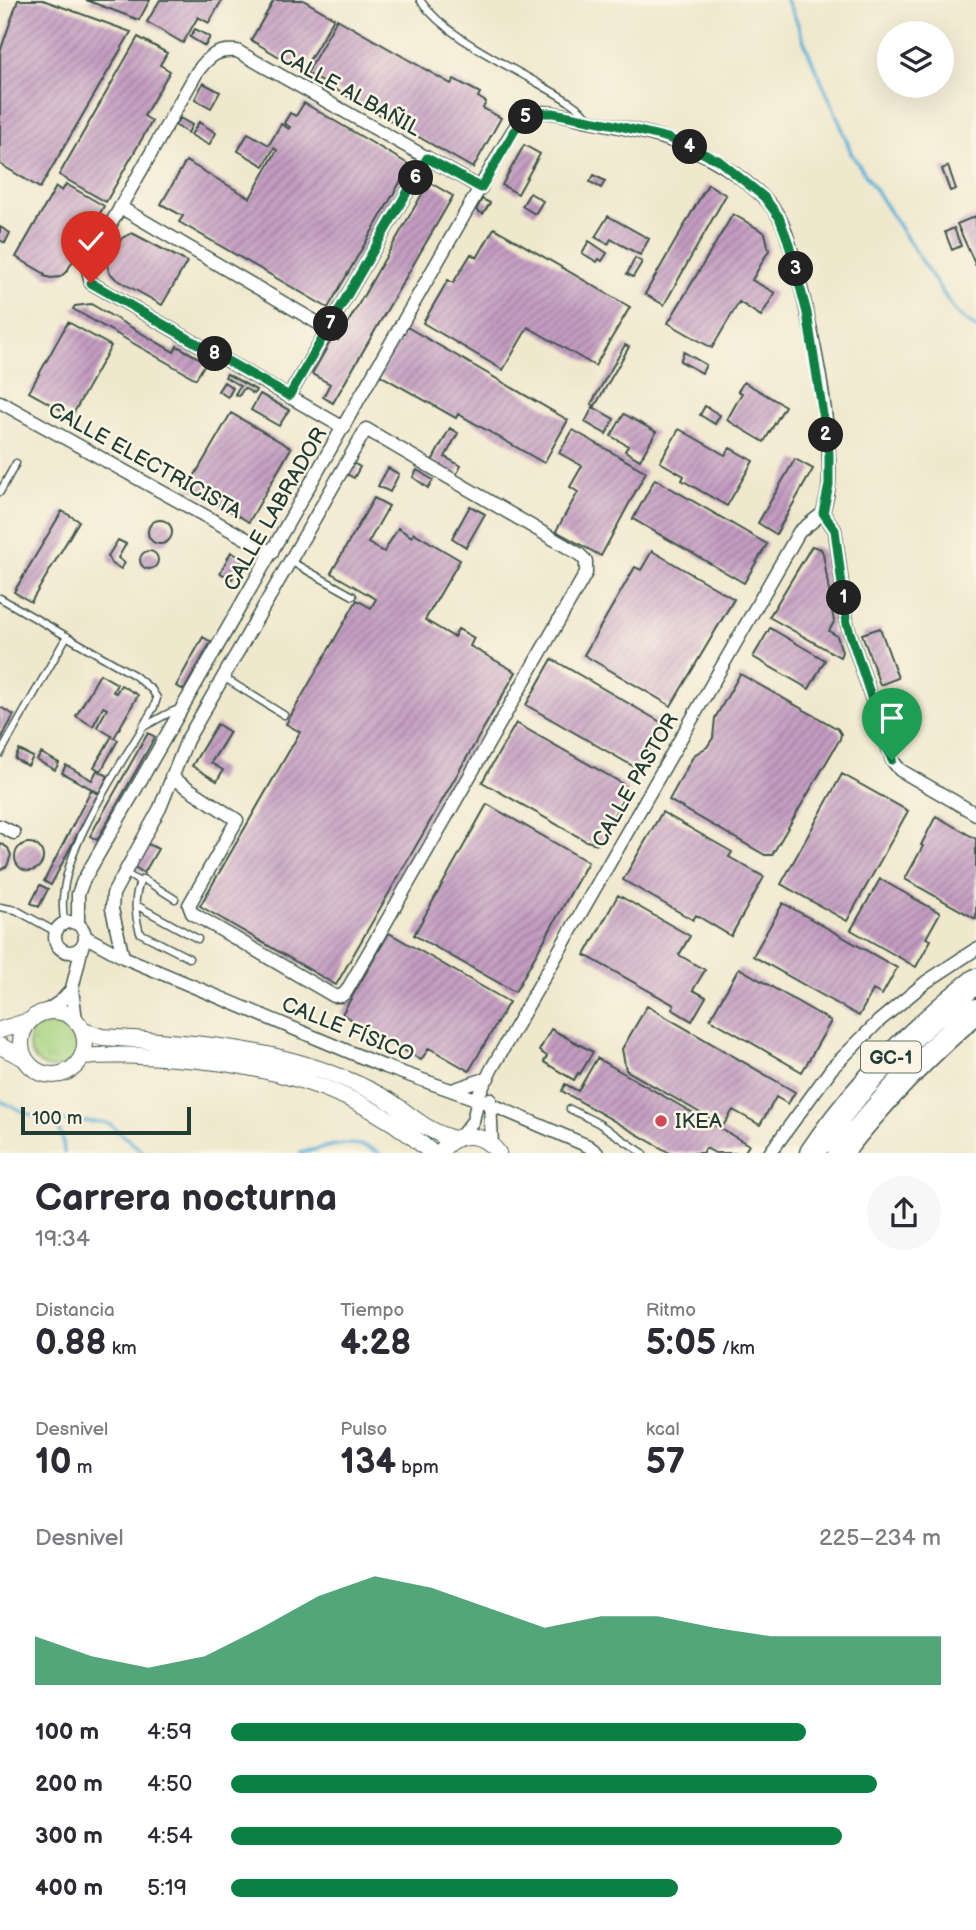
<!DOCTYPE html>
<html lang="es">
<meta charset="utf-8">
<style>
:root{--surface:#fff;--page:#f7f7f7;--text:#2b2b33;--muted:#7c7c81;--accent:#0b8043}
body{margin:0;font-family:"Balsamiq Sans",sans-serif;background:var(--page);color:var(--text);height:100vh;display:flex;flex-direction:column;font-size:26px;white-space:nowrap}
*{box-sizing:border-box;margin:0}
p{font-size:23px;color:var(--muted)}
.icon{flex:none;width:38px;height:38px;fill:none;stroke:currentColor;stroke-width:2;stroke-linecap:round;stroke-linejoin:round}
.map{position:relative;height:1153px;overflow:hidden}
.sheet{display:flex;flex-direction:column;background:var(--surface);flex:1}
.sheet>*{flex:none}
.buttons{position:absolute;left:877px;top:21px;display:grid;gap:14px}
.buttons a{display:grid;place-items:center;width:77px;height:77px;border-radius:50%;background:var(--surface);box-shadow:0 7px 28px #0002;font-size:35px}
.scale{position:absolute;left:21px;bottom:18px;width:170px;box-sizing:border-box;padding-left:7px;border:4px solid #1f3d34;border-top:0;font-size:19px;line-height:24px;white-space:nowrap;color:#1f3d34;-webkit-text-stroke:5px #fcf5e5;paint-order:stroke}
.pin{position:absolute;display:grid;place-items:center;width:60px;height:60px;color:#fff;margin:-72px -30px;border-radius:50% 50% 50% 0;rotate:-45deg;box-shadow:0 0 7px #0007}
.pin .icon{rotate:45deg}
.km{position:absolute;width:35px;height:35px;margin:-18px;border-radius:50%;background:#222;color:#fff;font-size:19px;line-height:35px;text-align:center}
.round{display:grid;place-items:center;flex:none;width:74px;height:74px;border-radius:37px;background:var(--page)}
.summary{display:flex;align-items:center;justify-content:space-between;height:119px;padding:0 35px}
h1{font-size:38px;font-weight:800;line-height:52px}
.metrics{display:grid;grid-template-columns:repeat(3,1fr);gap:10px;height:119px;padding:7px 35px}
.metrics div{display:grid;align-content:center}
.metrics b{font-size:35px;font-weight:800}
.metrics small{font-size:19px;font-weight:400}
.metrics p{font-size:19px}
.chart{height:196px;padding:14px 35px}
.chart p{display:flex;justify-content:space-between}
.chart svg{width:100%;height:126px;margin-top:7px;fill:var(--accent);opacity:.7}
ul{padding:0 35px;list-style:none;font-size:23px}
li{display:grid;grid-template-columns:112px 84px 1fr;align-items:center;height:52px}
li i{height:18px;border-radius:9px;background:var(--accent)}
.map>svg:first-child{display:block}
.grass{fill:url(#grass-tufts);stroke:#62885a;stroke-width:2}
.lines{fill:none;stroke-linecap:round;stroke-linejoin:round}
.stream{stroke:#5bb1d8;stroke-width:3.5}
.building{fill:url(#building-hatch)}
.service-casing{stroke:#3e574b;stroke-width:9}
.minor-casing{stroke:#3e574b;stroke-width:15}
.tertiary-casing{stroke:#3e574b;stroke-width:18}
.motorway-casing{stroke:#3e574b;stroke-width:27}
.service{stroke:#fff;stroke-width:6}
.minor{stroke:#fff;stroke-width:12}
.tertiary{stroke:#fff;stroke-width:16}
.motorway{stroke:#fff;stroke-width:24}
.route-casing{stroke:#fff;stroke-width:14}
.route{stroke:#0b8043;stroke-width:9}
.poi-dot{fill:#d1495b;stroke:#fcf5e5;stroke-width:2.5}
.labels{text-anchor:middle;stroke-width:5;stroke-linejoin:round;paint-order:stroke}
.shield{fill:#fcf5e5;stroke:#617469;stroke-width:2}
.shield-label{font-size:19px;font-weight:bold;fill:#1f3d34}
.street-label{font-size:21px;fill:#1f3d34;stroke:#fcf5e5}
.poi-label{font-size:21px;fill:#1f3d34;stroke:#fcf5e5;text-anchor:start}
</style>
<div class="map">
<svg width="976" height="1153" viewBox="0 0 976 1153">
<defs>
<pattern id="grass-tufts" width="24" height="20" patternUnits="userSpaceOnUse" patternTransform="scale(1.75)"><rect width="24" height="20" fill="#a6d380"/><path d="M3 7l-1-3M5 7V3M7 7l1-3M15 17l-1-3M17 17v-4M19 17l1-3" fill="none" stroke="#8eb66f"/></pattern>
<pattern id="building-hatch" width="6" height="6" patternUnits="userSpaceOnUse" patternTransform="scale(1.75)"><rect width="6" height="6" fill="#c39cc1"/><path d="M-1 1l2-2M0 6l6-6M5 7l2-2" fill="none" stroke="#9e809e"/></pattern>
</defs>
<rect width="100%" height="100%" fill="#fcf5e5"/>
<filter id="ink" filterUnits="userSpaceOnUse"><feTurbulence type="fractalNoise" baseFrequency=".0143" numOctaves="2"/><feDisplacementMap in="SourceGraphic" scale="14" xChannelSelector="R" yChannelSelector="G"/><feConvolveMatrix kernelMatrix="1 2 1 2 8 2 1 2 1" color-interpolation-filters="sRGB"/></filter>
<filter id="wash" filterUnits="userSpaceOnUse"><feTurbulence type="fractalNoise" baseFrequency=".00686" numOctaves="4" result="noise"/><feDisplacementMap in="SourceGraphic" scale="28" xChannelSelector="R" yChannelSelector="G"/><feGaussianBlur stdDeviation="1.57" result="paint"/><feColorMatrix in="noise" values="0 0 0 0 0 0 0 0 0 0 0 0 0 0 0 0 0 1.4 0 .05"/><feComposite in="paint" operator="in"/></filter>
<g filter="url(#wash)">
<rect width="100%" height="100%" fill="#f0e8cd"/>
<path class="grass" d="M29 1043a25 25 0 1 1 50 0a25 25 0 1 1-50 0Z"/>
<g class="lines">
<path class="stream" d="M786,0C797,16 800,33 808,51C822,84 840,118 851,153L956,313L976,328
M0,1101L36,1117L56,1121L101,1122L110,1124L144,1153
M56,1121L63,1141L64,1153
M300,1153C327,1147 354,1136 379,1153"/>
</g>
<g id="blocks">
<path class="building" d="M18,0H43L131,32L40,188L0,164V52Z
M86,0H150L139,20Z
M160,0H222L209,23L198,17L183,43L147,22Z
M274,0H303L334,18L303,71L251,40Z
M337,19L451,84L454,79L480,93L478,97L486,102L483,108L501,118L473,168L307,73Z
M195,29L210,37L205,46L190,37Z
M138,37L167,53L160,65L170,71L144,116L152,121L106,202L59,175Z
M203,83L220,92L211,108L195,99Z
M304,103L410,165L328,308L179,222L183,216L161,204L186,161L250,198L277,150L274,148L264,166L238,151L248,133L269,145L281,124L289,129L290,127L284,123L290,113L296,116Z
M180,118L192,125L188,133L175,125Z
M199,122L216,133L209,145L191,135Z
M524,145L540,154L518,194L502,185Z
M948,166L956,189L950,191L942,169Z
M594,175L605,181L601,188L590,182Z
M429,182L453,196L333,403L323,397L330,384L312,374L333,337L338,340Z
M66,184L104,206L67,271L60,277L51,278L44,276L45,274L16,257L56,187L62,191Z
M708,184L726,195L664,305L645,294Z
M530,193L543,201L535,214L522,206Z
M482,199L490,203L483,214L476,210Z
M733,214L765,233L769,250L752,280L775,293L761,316L739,302L712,348L668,323Z
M608,216L649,239L640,255L611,239L608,244L595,237Z
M976,216V266L957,224Z
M0,227L10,233L5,243L0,240Z
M494,228L630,307L595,366L528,327L503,370L423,323L448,280L453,283L471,254L477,258Z
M954,228L961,246L952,250L945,232Z
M132,233L187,262L162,305L116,279L109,272L107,263L122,238Z
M589,241L607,253L602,261L599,259L597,262L582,253Z
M635,258L642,262L633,277L627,274Z
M91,304L174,352L177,346L206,362L196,379L73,309L75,306Z
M68,322L111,346L72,416L29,392Z
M407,327L568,420L544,463L458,414L456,418L380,375Z
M625,345L629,347L595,406L591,404Z
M684,352L706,365L702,373L680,361Z
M227,374L256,390L254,394L244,388L239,396L235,394L240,386L225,377Z
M224,382L233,388L228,397L218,391Z
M744,382L785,406L764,442L727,420L742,393L738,391Z
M260,394L289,410L279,426L251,410Z
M705,406L720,415L715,424L700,415Z
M593,407L614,419L606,434L585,422Z
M231,413L291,448L249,522L188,487Z
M624,414L656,432L640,460L625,451L628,446L611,436Z
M450,428L458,433L445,457L461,466L456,475L432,461Z
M679,429L725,455L730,448L753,461L727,506L682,480L684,476L660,462Z
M573,430L646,472L601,556L556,531L578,492L570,487L582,466L559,453Z
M795,459L813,469L776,534L758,523Z
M351,462L360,467L354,478L345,473Z
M388,468L399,474L390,492L378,486Z
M417,470L433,480L428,488L413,477Z
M655,479L767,544L744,583L633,519Z
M374,498L389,506L368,543L384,552L398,528L412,537L414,533L460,560L425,620L454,637L458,629L474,638L470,646L516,672L336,985L200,906L300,732L286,724L357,600L371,608L376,599L331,573Z
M470,506L485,514L466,547L452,538Z
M62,511L79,521L31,602L14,592Z
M148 532a12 12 0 1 1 24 0a12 12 0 1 1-24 0Z
M118,540L126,544L118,558L125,563L121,569L111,563L108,556Z
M812,546L821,549L823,553L834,622L829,631L837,636L842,652L840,657L769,617Z
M140 560a9 9 0 1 1 18 0a9 9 0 1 1-18 0Z
M652,551L734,599L671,706L584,655L635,567L641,570Z
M231,552L243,559L232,579L220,573Z
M770,628L825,660L809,689L753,657Z
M880,628L898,678L880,685L862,634Z
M203,637L211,642L184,690L176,686Z
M552,659L664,724L638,769L526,705Z
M100,674L117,684L113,692L116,693L121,685L138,695L114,738L118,740L101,771L94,767L112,736L97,727L107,709L103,707L93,726L76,716Z
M740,674L838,729L841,734L840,739L772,855H765L669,800L694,755L707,747L713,738L715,718Z
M0,707L14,715L0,741Z
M516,723L620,782L628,790L598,844L586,841L482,782Z
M217,724L230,732L211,763L223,770L217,781L192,766Z
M148,733L155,737L97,840L90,836Z
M19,750L33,757L28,766L15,759Z
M41,753L59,763L55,770L37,760Z
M66,765L92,780L97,770L108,776L99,793L62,773Z
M842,774L908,811L847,921L781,884Z
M91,790L98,794L51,885L44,881Z
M487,804L588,862L515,992L414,935Z
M662,812L732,852L729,857L764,877L731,936L696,915L693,920L623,880Z
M936,816L976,839V919L905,879L923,846L921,845Z
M15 857a14 14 0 1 1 28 0a14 14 0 1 1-28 0Z
M0,843L8,848L11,855L7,866L0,870Z
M146,843L158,849L144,873L133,866Z
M880,879L940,913L926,938L931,940L916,967L851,930Z
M40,885L48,889L39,907L31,903Z
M618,895L690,936L679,955L705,970L693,990L706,997L692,1021L672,1009L674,1005L585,955Z
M783,903L897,968L882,995L873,990L859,1016L753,956Z
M389,933L509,1002L469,1071L429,1048L421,1060L342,1014Z
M739,968L831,1021L802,1072L710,1019Z
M647,1006L795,1092L788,1104L776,1097L760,1125L733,1110L723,1126L626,1070L622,1049Z
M551,1029L593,1052L580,1074L578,1073L574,1080L544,1062L547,1056L539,1051Z
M597,1058L749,1145L744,1153H715L706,1148L703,1153H670L562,1091L565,1084L578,1091Z"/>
</g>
</g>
<g filter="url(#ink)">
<use href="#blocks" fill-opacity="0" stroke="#3e574b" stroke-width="2"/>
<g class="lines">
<g class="service-casing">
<path id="service" d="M420,0C446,37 502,62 541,85C558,95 576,104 590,119
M0,492L16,463
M290,561L353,596
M0,598L134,675L152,690L157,698L154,707L143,726
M223,677L284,715
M0,754L67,636
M125,873L140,882L143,879L175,899
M140,882C133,899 135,916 140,933L189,958
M136,905L198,939
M0,907L16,910L56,932
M65,923C50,866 114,776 143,727C156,721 167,712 180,709
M570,1109L598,1123L643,1153"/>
</g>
<g class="minor-casing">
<path id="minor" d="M120,207L328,329
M289,396L427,158
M0,402L272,553
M344,428L91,283L87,266L197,72C209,56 217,49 237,51L481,188
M0,826L14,833
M55 937a15 15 0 1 1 30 0a15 15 0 1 1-30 0Z
M78,924V894L83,881L502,149C508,140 515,124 523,118C540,106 567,116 585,120C645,131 693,141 742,179C756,190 770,201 779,217C788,233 792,254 797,272C813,334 831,418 829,482C829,492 825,503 823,513L835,530L847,624L892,760L900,770L976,814
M86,937L123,957L383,1066L490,1104L588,1146L597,1153
M123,957L112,909L113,894L160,808L187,740L366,429L579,554L586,561V573L346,992L341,996H334L192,913L189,905L237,820L171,777
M45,1012L61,1001L72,989
M76,1020L72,989L82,947
M452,1090L488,1078
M490,1099L492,1145
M461,1136L473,1121L479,1094L492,1068L799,532L823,513
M770,1153L832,1068L879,1021L926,982L976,949"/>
</g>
<g class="tertiary-casing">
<path id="tertiary" d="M21 1043a32 32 0 1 1 64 0a32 32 0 1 1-64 0Z
M0,1030L29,1021
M84,1031L102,1037C191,1043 274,1046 357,1084C369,1090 383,1096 394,1104C414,1118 429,1132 453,1139
M0,1046L24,1058
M83,1057C114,1054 143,1056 175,1058C268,1064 362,1089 432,1153
M440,1153C455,1130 483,1131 498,1153"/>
</g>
<g class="motorway-casing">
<path id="motorway" d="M812,1153C856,1087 914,1030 976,981
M840,1153C881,1101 926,1054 976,1011"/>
</g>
<use href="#service" class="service"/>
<use href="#minor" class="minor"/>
<use href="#tertiary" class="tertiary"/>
<use href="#motorway" class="motorway"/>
</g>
</g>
<g class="lines" filter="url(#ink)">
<g class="route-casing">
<path id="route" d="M91,283L289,396L427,158L481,188L522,118L537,113H553L611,124L668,138L718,160L764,197L779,217L788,241L807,313L829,453V485L823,513L835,530L847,624L892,760"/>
</g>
<use href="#route" class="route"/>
</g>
<circle class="poi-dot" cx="661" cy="1121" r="7"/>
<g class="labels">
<rect class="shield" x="861" y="1041.5" width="60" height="31" rx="5"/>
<g class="shield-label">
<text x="891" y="1064">GC-1</text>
</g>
<g class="street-label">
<text transform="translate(350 92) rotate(29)" y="7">CALLE ALBAÑIL</text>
<text transform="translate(145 460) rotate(29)" y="7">CALLE ELECTRICISTA</text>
<text transform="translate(275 509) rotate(-60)" y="7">CALLE LABRADOR</text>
<text transform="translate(635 780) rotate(-60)" y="7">CALLE PASTOR</text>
<text transform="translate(348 1029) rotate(22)" y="7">CALLE FÍSICO</text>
</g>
<g class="poi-label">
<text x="675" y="1128">IKEA</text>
</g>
</g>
</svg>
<div class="buttons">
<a><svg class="icon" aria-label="layers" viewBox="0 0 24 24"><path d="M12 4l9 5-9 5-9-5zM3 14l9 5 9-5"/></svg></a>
</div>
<div class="scale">100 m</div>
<div class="pin" style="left:892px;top:760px;background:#1e9e55"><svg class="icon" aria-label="arrive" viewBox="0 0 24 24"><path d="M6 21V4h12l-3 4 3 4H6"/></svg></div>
<div class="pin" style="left:91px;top:283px;background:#d93025"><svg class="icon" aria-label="check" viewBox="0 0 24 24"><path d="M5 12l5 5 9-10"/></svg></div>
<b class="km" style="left:844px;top:598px">1</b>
<b class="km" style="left:826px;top:435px">2</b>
<b class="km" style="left:796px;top:269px">3</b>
<b class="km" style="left:690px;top:147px">4</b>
<b class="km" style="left:526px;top:117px">5</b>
<b class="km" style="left:416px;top:178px">6</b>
<b class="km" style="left:331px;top:324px">7</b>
<b class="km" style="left:215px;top:354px">8</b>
</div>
<section class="sheet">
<div class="summary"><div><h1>Carrera nocturna</h1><p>19:34</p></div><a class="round"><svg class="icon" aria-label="share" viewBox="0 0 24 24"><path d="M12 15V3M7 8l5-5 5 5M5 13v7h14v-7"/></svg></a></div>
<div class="metrics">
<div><p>Distancia</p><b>0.88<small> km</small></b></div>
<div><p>Tiempo</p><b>4:28</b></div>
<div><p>Ritmo</p><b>5:05<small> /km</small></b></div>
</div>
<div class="metrics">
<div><p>Desnivel</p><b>10<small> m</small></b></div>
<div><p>Pulso</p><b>134<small> bpm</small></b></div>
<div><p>kcal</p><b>57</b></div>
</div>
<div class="chart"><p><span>Desnivel</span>225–234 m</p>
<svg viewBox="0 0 160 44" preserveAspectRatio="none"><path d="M0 44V27L10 34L20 38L30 34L40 24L50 13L60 6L70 10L80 17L90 24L100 20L110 20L120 24L130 27L140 27L150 27L160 27V44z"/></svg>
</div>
<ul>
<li><b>100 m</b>4:59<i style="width:81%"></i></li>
<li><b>200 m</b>4:50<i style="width:91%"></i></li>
<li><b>300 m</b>4:54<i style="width:86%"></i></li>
<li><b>400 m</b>5:19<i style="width:63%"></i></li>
</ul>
</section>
